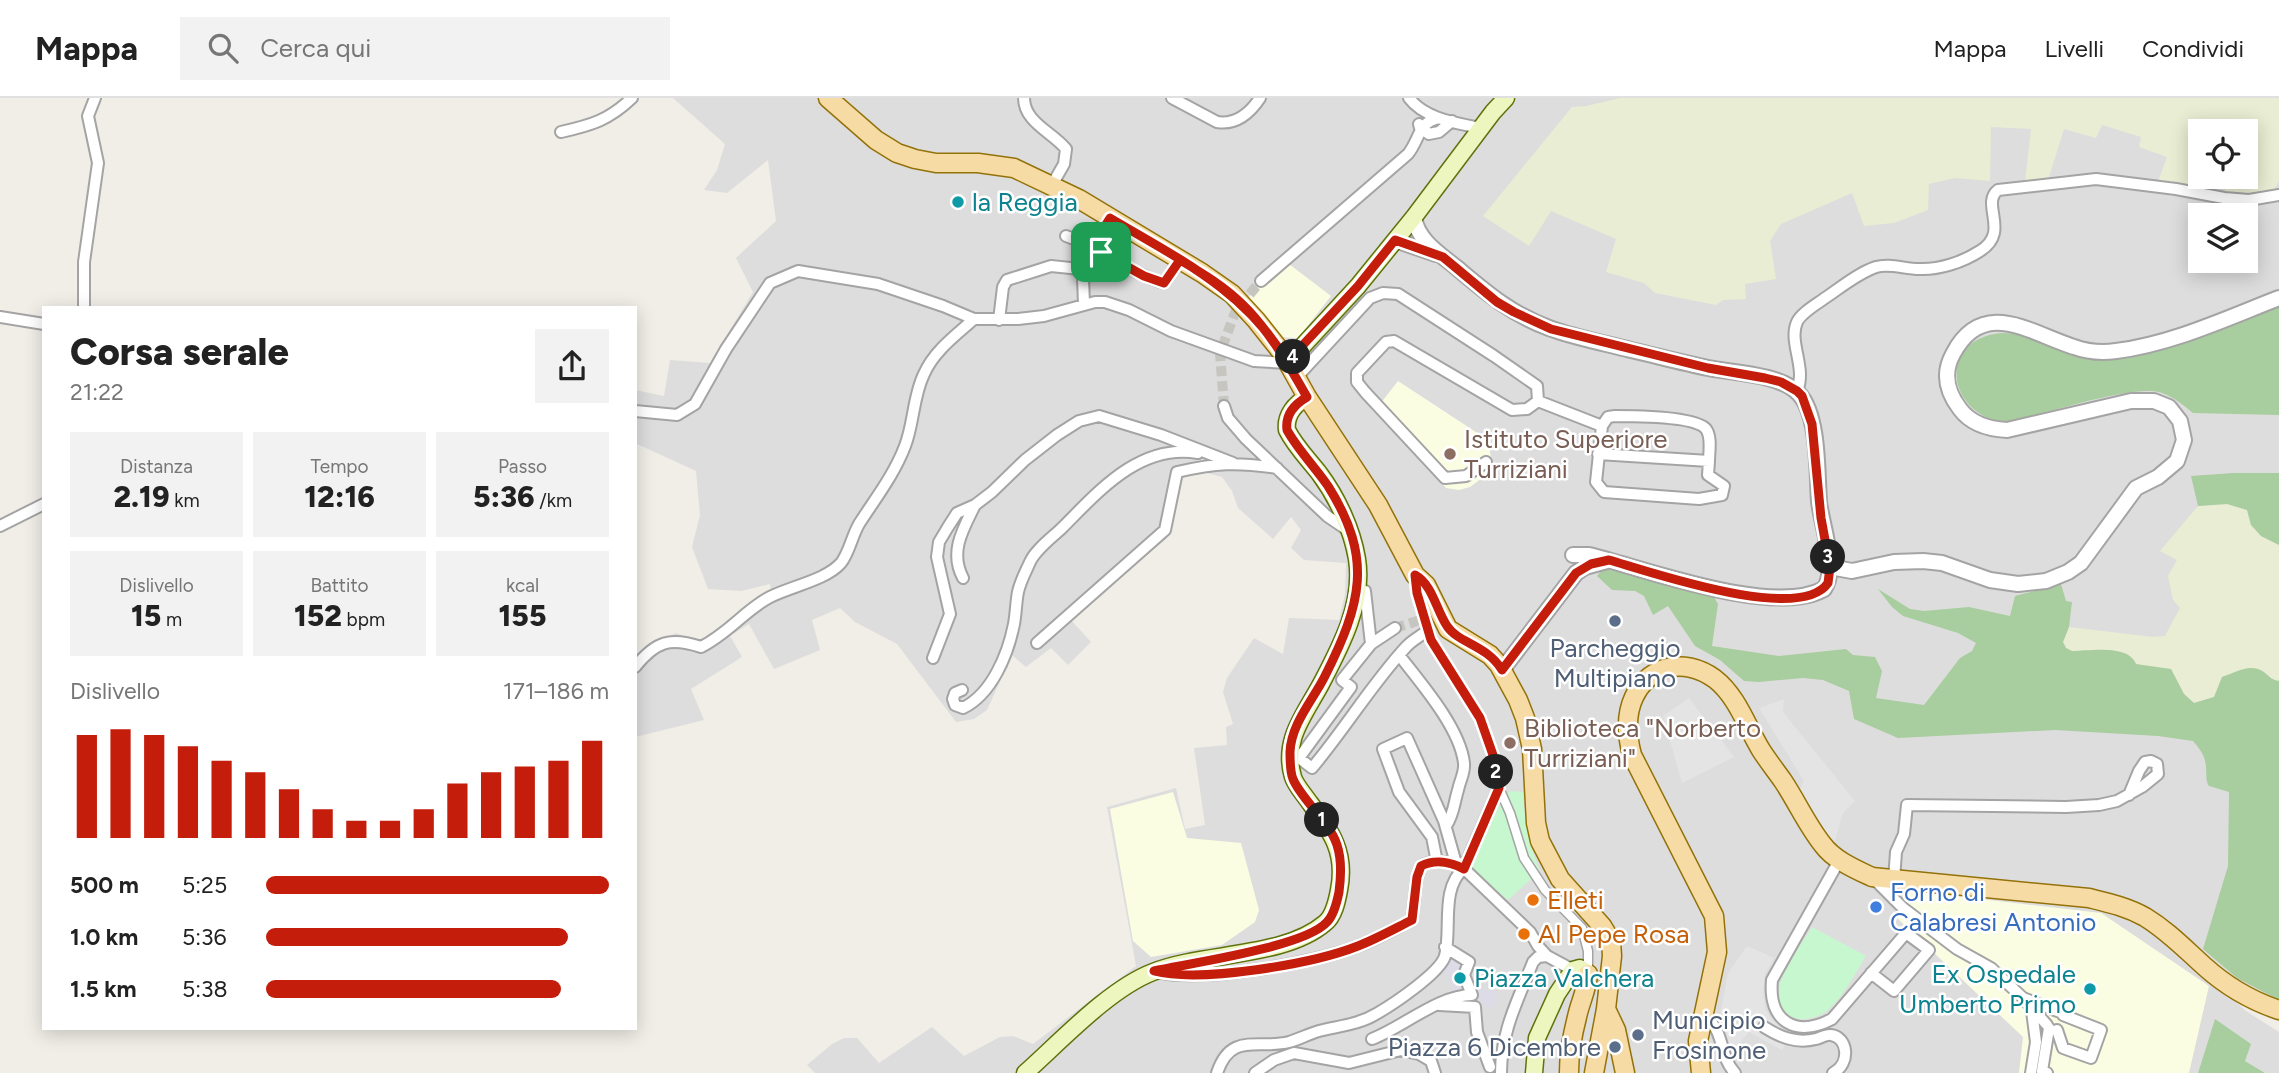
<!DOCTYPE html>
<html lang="it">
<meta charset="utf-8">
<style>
:root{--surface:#fff;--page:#f2f2f2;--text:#222;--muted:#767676;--line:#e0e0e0;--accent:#c41d0c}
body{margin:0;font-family:Figtree,sans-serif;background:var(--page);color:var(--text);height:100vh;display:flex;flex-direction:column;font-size:26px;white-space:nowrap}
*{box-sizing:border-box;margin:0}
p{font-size:23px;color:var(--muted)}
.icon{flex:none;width:38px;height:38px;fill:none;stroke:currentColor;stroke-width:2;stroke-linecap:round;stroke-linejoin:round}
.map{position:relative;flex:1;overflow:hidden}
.drawer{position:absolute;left:42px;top:208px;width:595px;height:724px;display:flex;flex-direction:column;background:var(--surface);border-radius:0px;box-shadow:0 4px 18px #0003}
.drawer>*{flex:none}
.controls{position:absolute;left:2188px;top:21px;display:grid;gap:14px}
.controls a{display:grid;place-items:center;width:70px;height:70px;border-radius:0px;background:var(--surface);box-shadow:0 4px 18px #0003;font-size:35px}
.pin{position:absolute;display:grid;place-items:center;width:60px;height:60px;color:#fff;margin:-30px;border-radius:14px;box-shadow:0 4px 10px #0006}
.km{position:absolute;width:35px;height:35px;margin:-18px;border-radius:50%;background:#222;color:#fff;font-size:19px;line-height:35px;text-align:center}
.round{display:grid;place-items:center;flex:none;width:74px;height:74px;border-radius:0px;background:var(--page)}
.overview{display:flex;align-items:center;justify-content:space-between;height:119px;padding:0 28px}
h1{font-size:38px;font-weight:800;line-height:52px}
.figures{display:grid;grid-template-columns:repeat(3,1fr);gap:10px;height:119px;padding:7px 28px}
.figures div{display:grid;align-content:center;border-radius:0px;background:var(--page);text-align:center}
.figures b{font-size:30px;font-weight:800}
.figures small{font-size:19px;font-weight:400}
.figures p{font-size:19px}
.chart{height:196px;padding:14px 28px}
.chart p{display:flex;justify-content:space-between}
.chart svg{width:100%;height:126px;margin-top:7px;stroke:var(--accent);stroke-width:6}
ul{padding:0 28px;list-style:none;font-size:23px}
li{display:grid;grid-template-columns:112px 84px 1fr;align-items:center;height:52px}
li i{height:18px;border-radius:9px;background:var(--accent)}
header{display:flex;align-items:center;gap:42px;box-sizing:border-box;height:98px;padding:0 35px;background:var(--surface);border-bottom:2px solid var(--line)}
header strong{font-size:33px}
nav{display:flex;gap:38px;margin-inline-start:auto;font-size:24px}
.search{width:490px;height:63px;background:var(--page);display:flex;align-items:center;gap:18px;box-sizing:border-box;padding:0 24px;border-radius:0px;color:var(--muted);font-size:26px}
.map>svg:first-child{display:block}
.residential{fill:#dedddd;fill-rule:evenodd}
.education{fill:#fbfde2}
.farmland{fill:#e9edd3}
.forest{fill:#a8cd9e}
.park{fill:#c7f7cf}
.parking{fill:#e4e4e4}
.plaza{fill:#dcdbe6}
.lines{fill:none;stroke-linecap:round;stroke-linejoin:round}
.minor-tunnel{stroke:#c6c5bf;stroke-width:10;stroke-dasharray:10 5;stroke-linecap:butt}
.pedestrian-casing{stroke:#a4a4a4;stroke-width:11}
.minor-casing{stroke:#a4a4a4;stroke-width:14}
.tertiary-casing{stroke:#a4a4a4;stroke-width:18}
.secondary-casing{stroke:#5e720c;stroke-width:19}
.primary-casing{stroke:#937209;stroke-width:21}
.pedestrian{stroke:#fff;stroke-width:8}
.minor{stroke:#fff;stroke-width:10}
.tertiary{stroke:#fff;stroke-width:14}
.secondary{stroke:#eef6bf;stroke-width:16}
.primary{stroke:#f7dba5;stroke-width:18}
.route-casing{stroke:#fff;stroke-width:14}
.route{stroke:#c41d0c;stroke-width:9}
.culture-dot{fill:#0f9aa8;stroke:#fff;stroke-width:2.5}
.education-dot{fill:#8d6e63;stroke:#fff;stroke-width:2.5}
.service-dot{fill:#5c6f8a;stroke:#fff;stroke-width:2.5}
.food-dot{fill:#e8710a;stroke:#fff;stroke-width:2.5}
.shop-dot{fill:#3f7fe0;stroke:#fff;stroke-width:2.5}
.labels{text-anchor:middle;stroke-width:5;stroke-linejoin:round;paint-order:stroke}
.culture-label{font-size:26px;fill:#0d838f;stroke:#fff;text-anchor:start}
.education-label{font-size:26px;fill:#785e54;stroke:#fff;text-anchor:start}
.service-label{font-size:26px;fill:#4e5e75;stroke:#fff}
.shop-label{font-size:26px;fill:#366cbe;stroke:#fff;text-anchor:start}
.food-label{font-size:26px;fill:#c56008;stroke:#fff;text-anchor:start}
</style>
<header>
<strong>Mappa</strong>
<div class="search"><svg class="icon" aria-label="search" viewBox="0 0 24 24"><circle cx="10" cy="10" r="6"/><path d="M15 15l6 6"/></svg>Cerca qui</div>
<nav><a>Mappa</a><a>Livelli</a><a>Condividi</a></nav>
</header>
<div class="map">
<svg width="2279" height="975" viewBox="0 0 2279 975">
<rect width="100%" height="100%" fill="#f0eee7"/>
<path class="residential" d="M673,0H2279V921L2228,897L2246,913L2279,934V975H2265L2245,963L2215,922L2198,975H815L807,967L832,946L844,940H857L879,965L932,929L964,958L1000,939L1013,938L1033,946L1136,868L1107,709L1176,690L1185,731L1205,727L1194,650L1227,647L1226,629L1233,626L1223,594L1227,580L1254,540L1283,556L1289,520L1339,522L1345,496L1346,465L1304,462L1291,450L1301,432L1291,419L1273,441L1238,410L1232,393L1222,379L1208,375H1188L1179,385L1173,428L1166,441L1070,521L1091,544L1068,567L1051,550L1026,569L1012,557L987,612L974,621L956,624L897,546L855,524L840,510L812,522L820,552L774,571L749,526L730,538L742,559L691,591L704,622L635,639V563L653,544L676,535L699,543L736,521L771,493L770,486L741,493L708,491L692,449L700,417L696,373L635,345V292L664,298L670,262L710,265L753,194L736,160L776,123L768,62L727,95L704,92L717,72L725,46ZM2200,33H2245V79H2200ZM2200,117H2245V163H2200Z"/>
<path class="education" d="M1289,166L1331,198L1298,240L1273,239L1245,203L1265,182Z
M1398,283L1488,342L1493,372L1470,389L1459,392L1446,390L1377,310Z
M1173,694L1187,740L1241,745L1259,812L1255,824L1222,847L1151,859L1133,843L1110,711Z
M1911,793L2101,815L2209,888L2189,975H2019L2023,939L1897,820Z"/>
<path class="farmland" d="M1620,0H2279V83L2272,95L2253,97L2221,96L2239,79H2245V33H2200L2201,79L2196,92L2157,86L2167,59L2139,49L2141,39L2102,27L2096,40L2064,31L2049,79L2025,83L2031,31L1991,29L1990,83L1955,80L1929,86L1928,112L1894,125L1864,128L1852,95L1781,126L1770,143L1776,181L1745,186L1746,201L1723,202L1716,207L1655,195L1644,185L1606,174L1616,141L1551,113L1529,148L1483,118L1572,9L1586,8Z
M2227,406L2247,412L2251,427L2261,438L2279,447V583L2273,582L2262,572L2222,579L2214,599L2194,605L2184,596L2171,571L2143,569L2136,566L2128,556L2115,553H2072L2066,550L2063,544L2069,529L2153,539L2165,538L2180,510L2173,502L2168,478L2177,462L2160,453L2198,408Z"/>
<path class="forest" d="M2279,209V317L2193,315C2183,307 2174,299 2162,295C2139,286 2064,310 2038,316C2027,319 2012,326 2002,324C1948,314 1938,247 1994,236C2025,229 2071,261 2106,260C2119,260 2135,253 2147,250C2192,238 2235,224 2279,209Z
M2233,375H2279V447L2261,438L2251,427L2247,412L2227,406L2198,408L2191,378Z
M1602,472H1609L1713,497L1718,506L1712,548L1779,558L1846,551L1853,557L1875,559L1882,573L1876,600L1924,607L1960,560L1972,553L1976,545L1958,535L1903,518L1892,509L1878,491L1910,511L1924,513L1969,509L2010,518L2015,498L2061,486L2066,503L2072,504L2069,529L2063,544L2066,550L2072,553C2090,553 2128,546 2136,566L2171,571L2184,596L2194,605L2214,599L2222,579C2237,574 2251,564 2265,575C2270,579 2272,582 2279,583V902L2237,880L2203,851L2228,768L2229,694L2209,688C2205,681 2207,678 2206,670C2206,659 2200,651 2193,643L2158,638L2055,632L1898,640L1854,621L1849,593L1823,582L1803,580L1759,584L1744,583L1720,562L1695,548L1668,508L1653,517L1644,498L1635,493L1612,492L1597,478Z
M2215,921L2251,946L2245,963L2265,975H2198Z"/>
<path class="park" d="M1511,693L1523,694C1525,724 1528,744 1540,773L1508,802L1471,771L1472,762L1499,700Z
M1812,829L1866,858C1855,875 1844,898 1829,911C1822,918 1809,922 1799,921C1749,914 1800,849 1812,829Z"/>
<path class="parking" d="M1689,600L1734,659L1682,685L1663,618Z
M1784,601L1783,614L1855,703L1843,715L1833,750L1797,697L1804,683L1759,610Z
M1747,848L1774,860L1765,876L1763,894L1765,910L1771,921L1790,938L1782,952L1749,934L1732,954L1720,917L1728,875Z"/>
<path class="plaza" d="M1450,845L1476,863L1471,877L1472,886L1484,888V892H1497L1495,909H1483L1481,902L1454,900L1450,883L1442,871Z"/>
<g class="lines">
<path class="minor-tunnel" d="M1224,308L1220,255L1236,212L1261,183
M1395,530L1424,521"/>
<g class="pedestrian-casing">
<path id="pedestrian" d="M1416,480L1417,495L1431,542L1480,620L1493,657L1499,690L1510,715L1524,760L1545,792L1582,830L1588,853V876"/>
</g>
<g class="minor-casing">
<path id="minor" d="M1024,0C1024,24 1052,34 1066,51L1064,66L1052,87
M1172,0L1217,24C1236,27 1250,15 1260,0
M1409,0C1425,21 1456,25 1481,30
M1419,26L1420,30L1429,36L1439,34L1452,23
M561,34C592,27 609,22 632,0
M1066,138C1100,150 1129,175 1164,185L1180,162
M1092,149L1110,120
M1261,183L1408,56C1420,41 1418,24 1439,20
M84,210V164L98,65L88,18L95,0
M0,219L44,226
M999,222L1003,189L1007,182L1051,168L1080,171L1083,179L1084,207
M1296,280L1370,200L1383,195L1398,196L1494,258L1537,288L1538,303L1527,311L1512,312L1394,243L1386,244L1357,275V284L1365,294L1445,380L1466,378L1486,364
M1797,293C1807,270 1788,244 1797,224C1801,215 1817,206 1825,200C1840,190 1858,175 1876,169C1889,165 1905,171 1919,171C1939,172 1963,164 1980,153C2011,134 1980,106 1998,92L2096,81L2176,91L2224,100L2249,102L2279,97
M1538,303L1602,328L1596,384L1604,394L1699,401L1722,397L1724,388L1708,377L1709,363L1598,356
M1224,308L1228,320L1246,341L1327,418L1349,433
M635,313L677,317L695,306L726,251L770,185L798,173L878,186L943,208L974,221H1018L1044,218L1095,204H1105L1129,212L1171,233L1254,263L1287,265
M1602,328L1608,319L1615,318C1633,318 1695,318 1706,331C1712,339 1709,354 1709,363
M0,428L44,406
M963,480C949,454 963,431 975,407
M1358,492L1365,493L1371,546L1342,582L1351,589L1299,660L1312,670C1345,631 1371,587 1406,549C1412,542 1421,538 1428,532
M1037,545L1165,432L1177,374C1216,365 1236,364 1277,370
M1371,546L1395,530
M1399,557C1421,585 1460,630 1464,665C1465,675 1460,682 1458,692C1454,705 1454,716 1446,728
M933,560L950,516L937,459L939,444L948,429L957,415L975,407L992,394L1025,362L1057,337L1079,323L1099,318L1161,337L1233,365
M635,569C656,543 670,539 701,549C729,535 745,512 770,499C792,488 826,482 841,465C849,455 852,438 859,426C875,401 894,377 905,348C914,325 913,298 924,276C934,253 956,237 974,221
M962,592L955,595L953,601L955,607L963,610C992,596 1008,556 1014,526C1016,515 1016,504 1018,494C1020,484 1026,473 1030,464C1036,451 1053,439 1063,429C1099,393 1140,345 1198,355
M1840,761L1772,882C1768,924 1796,940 1832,921L1906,835L1929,852L1894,893L1871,875
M1437,764L1432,739L1399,694L1383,651L1407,640L1444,723L1455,762L1530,834L1538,848L1547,858L1573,872
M1873,780L1903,810L1957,851L1991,870L2023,900
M1894,782L1896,754L1904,736L1907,707L2066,709L2099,707L2117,703L2142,689L2158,676L2157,666L2151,663L2145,664L2139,673L2129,697
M1157,874C1201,885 1315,865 1358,848C1377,841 1394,831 1412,822L1417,779L1421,768C1434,761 1449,763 1461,769
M1439,907L1475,909L1477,934L1490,969
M1703,917C1726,932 1718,957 1735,975
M2047,927L2023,900L2060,914
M1764,929C1780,939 1796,946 1816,941C1820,940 1827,936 1831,937C1848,939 1851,966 1833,975
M2057,932L2063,950L2091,960L2101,932L2063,917
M1372,941C1403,929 1439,897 1472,897L1464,877L1469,864L1445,849
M1294,955L1349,965L1401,952L1419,956L1431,963L1435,975
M1217,975C1231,933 1258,952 1289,944C1299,941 1309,936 1319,933C1338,928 1358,927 1376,916C1392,907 1440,875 1445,858C1452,830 1440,791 1464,770L1499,690
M1255,975L1274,962L1294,955
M1501,975C1501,933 1518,902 1533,864L1538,859L1547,858
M2031,975L2036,944L2032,913
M2047,975L2042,973L2049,930"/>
</g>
<g class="tertiary-casing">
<path id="tertiary" d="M1414,119C1417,142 1440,156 1457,170C1487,195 1511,216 1549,230C1576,240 1604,245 1631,252C1657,258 1683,265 1708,270C1734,275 1781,276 1799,296C1819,317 1817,375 1819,404C1822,428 1838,471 1824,491C1773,519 1646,471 1589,457H1573
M1395,142L1436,156
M1830,469L1852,473L1894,464L1923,463L1942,465L1990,482L2018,486L2046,483L2068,474L2081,465L2136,390L2158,379L2177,363L2184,342L2180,323L2169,309L2154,303H2131L2007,332C1989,331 1971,326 1960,311C1947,294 1942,276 1953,256C1983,199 2030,235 2074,249C2088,254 2102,255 2116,253C2172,246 2227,220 2279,200
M1502,572L1576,475L1585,469L1607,463"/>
</g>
<g class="secondary-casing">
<path id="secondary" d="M1287,265L1358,188L1414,119L1493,14L1506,0
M1025,975C1061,943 1109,891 1153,874C1203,854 1284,860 1325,825C1334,818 1337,803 1339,792C1347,752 1329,731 1307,701C1302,694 1295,686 1293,679C1282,642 1305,616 1321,586C1341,548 1364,505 1357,461C1352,431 1337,399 1319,375C1308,361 1295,348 1287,332C1285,317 1295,306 1307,299
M1534,975L1537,940L1557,896L1573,872L1580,870L1588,876"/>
</g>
<g class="primary-casing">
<path id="primary" d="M828,0L876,42L897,55L915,61L936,65H978L1014,70L1079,101L1202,175L1232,196L1256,222L1283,256L1307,299L1378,407L1415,477L1426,487L1448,531L1490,557L1499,567L1518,602L1525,620L1532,651L1536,725L1540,743L1560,781L1602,828L1611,843L1612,858L1606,911L1594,975
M1606,911L1616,932L1625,975
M1569,975C1569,956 1572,938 1577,919C1580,904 1587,892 1588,876
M1701,975L1698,943L1717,854L1714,818L1632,657C1627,638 1625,618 1634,599C1640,586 1650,576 1664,571C1681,565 1700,570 1715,581C1737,598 1747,629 1761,652C1768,663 1776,673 1783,683C1797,704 1807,727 1823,747C1834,762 1855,771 1872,779L2089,800C2109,805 2127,809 2145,819C2168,833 2185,851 2204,868C2225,887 2252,903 2279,912"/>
</g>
<use href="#pedestrian" class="pedestrian"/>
<use href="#minor" class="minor"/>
<use href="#tertiary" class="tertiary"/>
<use href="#secondary" class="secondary"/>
<use href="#primary" class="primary"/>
</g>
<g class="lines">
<g class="route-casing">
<path id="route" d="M1101,154L1144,178L1164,185L1180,162C1202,175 1224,188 1242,206C1269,232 1288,266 1307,299C1295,306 1285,317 1287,332C1298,352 1315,369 1328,388C1374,461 1361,506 1325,578C1313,602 1291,626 1290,654C1290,661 1290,674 1293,681C1301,701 1330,724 1337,747C1342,762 1341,779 1339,794C1337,804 1334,817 1327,824C1305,849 1191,865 1154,873C1201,885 1312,866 1358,848C1376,841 1394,831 1412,822L1417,779L1421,768C1435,761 1451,764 1464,771L1499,690L1493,657L1480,620L1431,542L1417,495L1415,477C1433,487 1436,512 1447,528C1458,545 1487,547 1502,572L1576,475L1591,466L1609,462C1651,474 1800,526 1828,485L1830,469L1821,420L1812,326L1802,298L1797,293L1781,284L1765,280L1708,270L1551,231L1514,214L1497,204L1443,159L1395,142L1358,188L1287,264C1247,193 1177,160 1110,120L1092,149L1101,154"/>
</g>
<use href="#route" class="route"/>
</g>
<g class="culture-dot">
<circle cx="958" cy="104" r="7"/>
<circle cx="1460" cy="880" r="7"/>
<circle cx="2090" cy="891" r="7"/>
</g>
<g class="education-dot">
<circle cx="1450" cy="356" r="7"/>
<circle cx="1510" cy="645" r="7"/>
</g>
<g class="service-dot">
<circle cx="1615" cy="523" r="7"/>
<circle cx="1638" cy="937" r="7"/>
<circle cx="1615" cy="949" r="7"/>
</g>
<g class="food-dot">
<circle cx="1533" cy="802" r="7"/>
<circle cx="1524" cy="836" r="7"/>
</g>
<circle class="shop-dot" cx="1876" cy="809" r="7"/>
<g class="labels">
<g class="culture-label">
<text x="972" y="113">la Reggia</text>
<text x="2076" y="885" text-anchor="end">Ex Ospedale<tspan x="2076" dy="30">Umberto Primo</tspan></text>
<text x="1474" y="889">Piazza Valchera</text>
</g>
<g class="education-label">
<text x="1464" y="350">Istituto Superiore<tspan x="1464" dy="30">Turriziani</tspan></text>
<text x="1524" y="639">Biblioteca "Norberto<tspan x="1524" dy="30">Turriziani"</tspan></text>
</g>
<g class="service-label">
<text x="1615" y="559">Parcheggio<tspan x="1615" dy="30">Multipiano</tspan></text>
<text x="1652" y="931" text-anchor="start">Municipio<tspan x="1652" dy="30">Frosinone</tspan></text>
<text x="1601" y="958" text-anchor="end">Piazza 6 Dicembre</text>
</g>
<g class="shop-label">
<text x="1890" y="803">Forno di<tspan x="1890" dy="30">Calabresi Antonio</tspan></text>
</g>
<g class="food-label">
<text x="1547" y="811">Elleti</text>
<text x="1538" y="845">Al Pepe Rosa</text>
</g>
</g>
</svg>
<div class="controls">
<a><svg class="icon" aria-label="locate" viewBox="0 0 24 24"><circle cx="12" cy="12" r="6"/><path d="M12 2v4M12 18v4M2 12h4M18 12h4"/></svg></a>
<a><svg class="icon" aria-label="layers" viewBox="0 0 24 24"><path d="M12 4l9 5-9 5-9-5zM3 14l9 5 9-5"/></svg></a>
</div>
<div class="pin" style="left:1101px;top:154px;background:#1e9e55"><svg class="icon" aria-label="arrive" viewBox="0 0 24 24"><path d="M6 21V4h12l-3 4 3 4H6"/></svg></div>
<b class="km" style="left:1322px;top:722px">1</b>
<b class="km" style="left:1496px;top:674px">2</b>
<b class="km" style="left:1828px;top:459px">3</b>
<b class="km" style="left:1293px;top:259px">4</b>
<section class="drawer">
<div class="overview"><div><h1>Corsa serale</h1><p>21:22</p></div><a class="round"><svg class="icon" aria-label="share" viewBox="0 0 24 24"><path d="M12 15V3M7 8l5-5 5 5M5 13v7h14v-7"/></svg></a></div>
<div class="figures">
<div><p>Distanza</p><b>2.19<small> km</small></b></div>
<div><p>Tempo</p><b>12:16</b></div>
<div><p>Passo</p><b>5:36<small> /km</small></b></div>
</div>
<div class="figures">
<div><p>Dislivello</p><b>15<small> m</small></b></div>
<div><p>Battito</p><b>152<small> bpm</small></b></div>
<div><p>kcal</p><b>155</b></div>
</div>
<div class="chart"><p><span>Dislivello</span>171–186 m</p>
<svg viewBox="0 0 160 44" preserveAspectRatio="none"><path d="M5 44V8M15 44V6M25 44V8M35 44V12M45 44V17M55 44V21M65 44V27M75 44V34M85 44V38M95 44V38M105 44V34M115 44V25M125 44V21M135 44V19M145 44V17M155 44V10"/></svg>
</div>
<ul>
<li><b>500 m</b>5:25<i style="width:100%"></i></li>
<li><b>1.0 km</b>5:36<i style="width:88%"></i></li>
<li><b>1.5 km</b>5:38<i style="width:86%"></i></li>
</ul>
</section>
</div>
